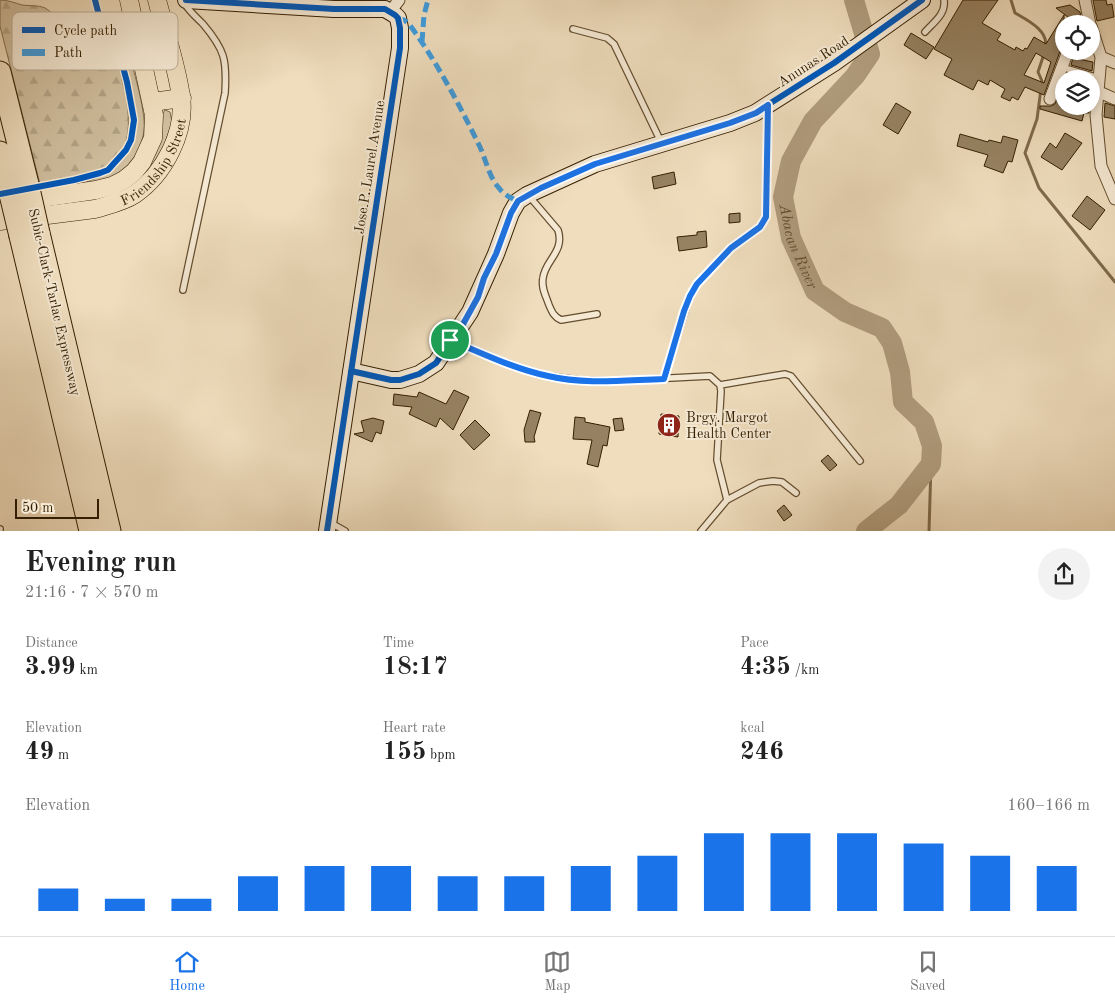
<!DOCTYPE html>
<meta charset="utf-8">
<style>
:root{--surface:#fff;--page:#f2f2f2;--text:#222;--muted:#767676;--line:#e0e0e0;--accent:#1a73e8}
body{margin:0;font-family:"Old Standard TT",serif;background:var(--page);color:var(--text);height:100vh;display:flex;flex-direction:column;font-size:19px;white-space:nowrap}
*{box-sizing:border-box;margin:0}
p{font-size:16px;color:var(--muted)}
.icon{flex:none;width:28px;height:28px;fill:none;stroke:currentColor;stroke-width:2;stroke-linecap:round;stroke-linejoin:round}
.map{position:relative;height:531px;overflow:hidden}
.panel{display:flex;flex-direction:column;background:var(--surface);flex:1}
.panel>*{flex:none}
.buttons{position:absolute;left:1055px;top:15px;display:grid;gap:10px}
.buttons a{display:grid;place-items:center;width:45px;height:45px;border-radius:50%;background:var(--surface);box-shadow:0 2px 8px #0003;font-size:25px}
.scale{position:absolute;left:15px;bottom:12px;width:84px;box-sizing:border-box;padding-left:5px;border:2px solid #351f00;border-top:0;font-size:14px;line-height:18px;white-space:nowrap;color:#351f00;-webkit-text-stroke:4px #f5e9d4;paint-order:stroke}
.pin{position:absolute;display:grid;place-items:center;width:42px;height:42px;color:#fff;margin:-21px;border:2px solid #fff;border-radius:50%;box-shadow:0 1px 5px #0007}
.round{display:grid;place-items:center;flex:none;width:52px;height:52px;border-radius:26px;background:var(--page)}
.summary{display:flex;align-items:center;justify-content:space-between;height:85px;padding:0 25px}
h1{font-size:28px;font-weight:700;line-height:38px}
.metrics{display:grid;grid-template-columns:repeat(3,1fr);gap:8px;height:85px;padding:5px 25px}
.metrics div{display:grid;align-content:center}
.metrics b{font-size:25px;font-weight:700}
.metrics small{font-size:14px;font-weight:400}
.metrics p{font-size:14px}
.chart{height:140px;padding:10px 25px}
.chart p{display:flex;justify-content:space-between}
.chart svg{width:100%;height:90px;margin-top:5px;stroke:var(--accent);stroke-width:6}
.tab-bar{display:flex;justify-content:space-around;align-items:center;height:70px;border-top:1px solid var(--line);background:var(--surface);font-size:14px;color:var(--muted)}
.tab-bar a{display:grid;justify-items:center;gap:2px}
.tab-bar .on{color:var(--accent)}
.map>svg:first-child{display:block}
.grass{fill:#cfbd9d;stroke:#826e4e}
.forest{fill:url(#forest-firs);stroke:#826e4e}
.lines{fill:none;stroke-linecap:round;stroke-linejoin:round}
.stream{stroke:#7f6a4b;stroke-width:3}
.river{stroke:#b09c7d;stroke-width:20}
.building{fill:#968262;stroke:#351f00;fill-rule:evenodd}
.lane-casing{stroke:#644e2f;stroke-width:8}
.street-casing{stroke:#644e2f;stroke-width:13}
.secondary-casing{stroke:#351f00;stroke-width:18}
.primary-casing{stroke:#351f00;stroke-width:19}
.highway-casing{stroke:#351f00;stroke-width:23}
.lane{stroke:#f5e9d4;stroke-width:5.5}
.street{stroke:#f5e9d4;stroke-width:11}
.secondary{stroke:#f5e9d4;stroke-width:16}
.primary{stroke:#efddbd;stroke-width:18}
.highway{stroke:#efddbd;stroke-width:21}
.highway-bridge-casing{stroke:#351f00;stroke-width:23;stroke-linecap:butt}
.highway-bridge{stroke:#efddbd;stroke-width:21}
.quiet{stroke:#3e9bdc;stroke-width:5;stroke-dasharray:10 5;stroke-linecap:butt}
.cycleway-casing{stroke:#f5e9d4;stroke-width:9}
.cycleway{stroke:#0057b8;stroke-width:6}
.route-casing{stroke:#fff;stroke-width:10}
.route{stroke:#1a73e8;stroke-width:6}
.labels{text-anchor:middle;stroke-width:4;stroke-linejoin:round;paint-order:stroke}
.street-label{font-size:14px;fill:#351f00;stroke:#f5e9d4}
.poi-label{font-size:14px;fill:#351f00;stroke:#f5e9d4;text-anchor:start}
.water-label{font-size:15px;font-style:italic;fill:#604b2c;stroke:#f5e9d4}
.key{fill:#f5e9d4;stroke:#bbac94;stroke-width:1}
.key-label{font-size:14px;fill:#351f00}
</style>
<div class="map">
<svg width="1115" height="531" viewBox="0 0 1115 531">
<defs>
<pattern id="forest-firs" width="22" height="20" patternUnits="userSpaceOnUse" patternTransform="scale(1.25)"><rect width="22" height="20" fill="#cfbd9d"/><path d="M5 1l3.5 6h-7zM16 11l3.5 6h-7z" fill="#b2a285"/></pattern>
</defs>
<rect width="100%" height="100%" fill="#efddbd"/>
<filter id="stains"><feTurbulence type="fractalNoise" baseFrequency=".004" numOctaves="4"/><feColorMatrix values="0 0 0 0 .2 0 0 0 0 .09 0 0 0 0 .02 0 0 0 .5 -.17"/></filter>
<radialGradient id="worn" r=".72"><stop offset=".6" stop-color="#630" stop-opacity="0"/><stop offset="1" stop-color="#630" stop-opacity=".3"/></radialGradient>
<path class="grass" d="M103,23C114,28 121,34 126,44C132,66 146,109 144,130C142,150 128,170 111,180C103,185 56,188 43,190L86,182L107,174L120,162L133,142L136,120L131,90L121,54Z
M165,110L170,112L172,122L163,149L145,175L133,186L108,199L0,212L81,201L112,195Z"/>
<path class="forest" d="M0,0C8,0 15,3 22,5C30,6 38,5 45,8C53,12 57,22 66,23C78,25 89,20 99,29C113,42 119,66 123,84C142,162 110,175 40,184L0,26Z"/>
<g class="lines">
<path class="stream" d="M1011,0L1015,13C1027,20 1050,31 1045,48
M1044,54L1038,72L1042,81L1037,119L1025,153L1039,188L1115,282
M929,531L931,464"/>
<path class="river" id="s1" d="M854,0L870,54L855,76L813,121L791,161L783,197L791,238L815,291L845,312L882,328L892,343L900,372L903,402L924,422L932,446L931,464L899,505L866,531"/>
</g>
<path class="building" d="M963,0H998L982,23L1001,34L997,40L1015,50L1016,47L1023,51L1025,48L1027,49L1034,37L1046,44L1064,15V33L1057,44L1062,46L1044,95L1025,87L1018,100L1012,97L1010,101L1001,97L1005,89L990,80L988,85L978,80L973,90L944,75L952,59L934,49ZM1036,53L1051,62L1044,83L1024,75Z
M1093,0H1106L1107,5L1112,4L1114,17L1097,21Z
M1070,5L1080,12L1081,18L1077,24L1056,8Z
M911,33L934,47L926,59L904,45Z
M1075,51H1083L1078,59L1093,62L1092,71L1071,65Z
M1064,84V106H1089V113H1084L1082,121L1040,109V106H1051L1055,104Z
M896,103L911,112L898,134L883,125Z
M1105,103L1115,106V119L1104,117Z
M1065,133L1082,143L1062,170L1041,157L1050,143L1056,148Z
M960,134L988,142L989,140L1001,143L1003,136L1018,140L1012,162L1008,161L1003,173L984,166L988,155L957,146Z
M674,172L676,184L654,189L652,177Z
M1087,196L1105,210L1090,230L1072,216Z
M740,213V222L729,223V214Z
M706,231L707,247L679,251L677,237L697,235V232Z
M454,390L469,397L453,430L440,418L436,427L409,414L412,407L393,405L394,394L417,397L419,392L446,404Z
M530,410L541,413L534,437L535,442H525L524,430Z
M661,414L679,416L678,437L659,434Z
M575,417L585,418V422L610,427L607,446L603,445L598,467L587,464L592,440L573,439Z
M373,418L384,421L381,434L376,432L372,442L354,434L364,432L361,421Z
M622,418L624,430L615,431L613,419Z
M475,420L490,435L474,450L460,435Z
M828,455L837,465L830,471L821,461Z
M784,505L792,515L784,521L777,511Z"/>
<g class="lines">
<g class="lane-casing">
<path id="lane" d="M573,29L607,38L614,44L661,142
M925,32C934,22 946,14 944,0
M1068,69L1099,78
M529,196L558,230C565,252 545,260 543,278C541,288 546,296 549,305C552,312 554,317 561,320L597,314
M183,290L225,93C227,60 225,50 203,24C196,17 190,12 184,3
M452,340L519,368L549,376L579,380L612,381L710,376L720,385L721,391L717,460L727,500
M664,379L685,311L690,296L697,284L731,248L760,227L766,217L768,108
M720,385L785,374L791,376L860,461
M329,522L345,531
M0,529V531
M701,531L727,500L759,483L773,481L782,482L796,493"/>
</g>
<g class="street-casing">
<path id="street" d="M1085,0L1090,24
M390,12L399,0
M1091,26L1101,57L1096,115L1101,166L1115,199
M1101,57L1115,63
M1097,91L1115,99
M1050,99L1068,51"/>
</g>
<g class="secondary-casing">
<path id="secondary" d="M186,0L334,9H385L395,15L398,18L400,28V48L327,531
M351,371L391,380H400L419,374L436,363L470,312L496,254L511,213L518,201L527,195L595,164L730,123L755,113L834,63L922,0"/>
</g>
<g class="primary-casing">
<g id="primary">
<path d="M152,102L182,98"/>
<path d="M0,204L96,190L112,186L124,180L134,172L142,162L153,138L154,115L129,0"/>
<path id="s2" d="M0,221L95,209C108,205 123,202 135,194C164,174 186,132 181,97C177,67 165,31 157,0"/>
</g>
</g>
<g class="highway-casing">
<path id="highway" d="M0,72L28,184
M0,152L8,186
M39,233L110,531
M20,236L90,531"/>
</g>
<use href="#lane" class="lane"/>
<use href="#street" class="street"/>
<use href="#secondary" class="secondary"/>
<use href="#primary" class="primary"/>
<use href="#highway" class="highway"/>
<g class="highway-bridge-casing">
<path id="highway-bridge" d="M28,184L39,233
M8,186L20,236"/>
</g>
<use href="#highway-bridge" class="highway-bridge"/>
<path class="quiet" d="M398,18L404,20L409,24C437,62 459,104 480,147C486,160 489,177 499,188C504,195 511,198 518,201
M422,42L424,15L428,0"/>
<g class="cycleway-casing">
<path id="cycleway" d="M186,0L334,9H385L395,15L398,18L400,28V48L327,531
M0,194L74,180L100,173L108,170L126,150L131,140L134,120L127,82L120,56L101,23L95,0
M351,371L391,380H400L419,374L436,363L470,312L496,254L511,213L518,201L527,195L595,164L730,123L755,113L834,63L922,0"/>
</g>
<use href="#cycleway" class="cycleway"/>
</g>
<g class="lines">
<g class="route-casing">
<path id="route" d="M768,105L766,217L760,227L731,248L697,284L690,296L684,311L664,379C626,380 585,385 548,376C514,369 482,353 450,340L462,326L478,297L484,278L496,254L511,213L518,201L541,188L595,164L730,123L756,113Z"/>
</g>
<use href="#route" class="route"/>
</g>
<defs>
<g id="building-disc" transform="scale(1.25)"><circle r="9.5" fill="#8f2418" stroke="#f5e9d4"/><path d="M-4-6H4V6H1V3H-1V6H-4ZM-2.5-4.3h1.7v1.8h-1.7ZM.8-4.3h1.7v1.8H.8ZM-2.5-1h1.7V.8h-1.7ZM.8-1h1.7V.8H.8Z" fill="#fff"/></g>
</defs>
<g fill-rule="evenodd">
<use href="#building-disc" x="669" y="425"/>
</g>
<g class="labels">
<g class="street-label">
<text transform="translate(813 61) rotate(-33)" y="5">Anunas Road</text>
<text dy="5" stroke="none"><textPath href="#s2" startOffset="176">Friendship Street</textPath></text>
<text transform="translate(369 167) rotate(-81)" y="5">Jose P. Laurel Avenue</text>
<text transform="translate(55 302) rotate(77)" y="5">Subic-Clark-Tarlac Expressway</text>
</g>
<g class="poi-label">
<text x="686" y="422">Brgy. Margot<tspan x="686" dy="16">Health Center</tspan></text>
</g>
<g class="water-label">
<text dy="5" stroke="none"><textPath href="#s1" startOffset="279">Abacan River</textPath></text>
</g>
</g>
<rect x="12" y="12" width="166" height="58" rx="8" class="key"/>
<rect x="22" y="27" width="23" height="6" fill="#0057b8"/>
<rect x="22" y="49" width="23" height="7" fill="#3e9bdc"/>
<g class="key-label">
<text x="54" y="35">Cycle path</text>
<text x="54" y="57">Path</text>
</g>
<rect width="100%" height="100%" filter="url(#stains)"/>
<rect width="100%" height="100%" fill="url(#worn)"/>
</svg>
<div class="buttons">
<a><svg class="icon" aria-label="locate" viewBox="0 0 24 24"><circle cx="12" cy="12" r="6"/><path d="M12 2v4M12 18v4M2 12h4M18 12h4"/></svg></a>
<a><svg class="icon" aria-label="layers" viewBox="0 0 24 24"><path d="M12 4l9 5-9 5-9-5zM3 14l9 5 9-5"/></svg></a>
</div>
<div class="scale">50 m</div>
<div class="pin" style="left:450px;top:340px;background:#1e9e55"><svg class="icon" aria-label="arrive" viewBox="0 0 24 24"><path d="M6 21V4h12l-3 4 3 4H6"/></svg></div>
</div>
<section class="panel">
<div class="summary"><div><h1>Evening run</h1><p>21:16 · 7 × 570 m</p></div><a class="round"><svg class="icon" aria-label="share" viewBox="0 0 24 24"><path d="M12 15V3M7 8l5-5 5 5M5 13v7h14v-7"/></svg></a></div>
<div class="metrics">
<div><p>Distance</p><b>3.99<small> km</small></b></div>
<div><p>Time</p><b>18:17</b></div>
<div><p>Pace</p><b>4:35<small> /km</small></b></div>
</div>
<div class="metrics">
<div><p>Elevation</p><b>49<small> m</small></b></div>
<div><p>Heart rate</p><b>155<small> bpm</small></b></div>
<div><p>kcal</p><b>246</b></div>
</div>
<div class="chart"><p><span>Elevation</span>160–166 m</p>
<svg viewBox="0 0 160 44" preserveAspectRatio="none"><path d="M5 44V33M15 44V38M25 44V38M35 44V27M45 44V22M55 44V22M65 44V27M75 44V27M85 44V22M95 44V17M105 44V6M115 44V6M125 44V6M135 44V11M145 44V17M155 44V22"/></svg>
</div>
</section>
<nav class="tab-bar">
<a class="on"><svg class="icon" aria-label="home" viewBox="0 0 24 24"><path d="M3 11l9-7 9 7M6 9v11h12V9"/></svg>Home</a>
<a><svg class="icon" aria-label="map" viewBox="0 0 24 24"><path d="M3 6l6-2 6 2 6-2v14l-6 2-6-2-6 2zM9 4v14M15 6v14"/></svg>Map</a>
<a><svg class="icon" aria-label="saved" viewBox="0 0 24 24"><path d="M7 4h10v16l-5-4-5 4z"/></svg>Saved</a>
</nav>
